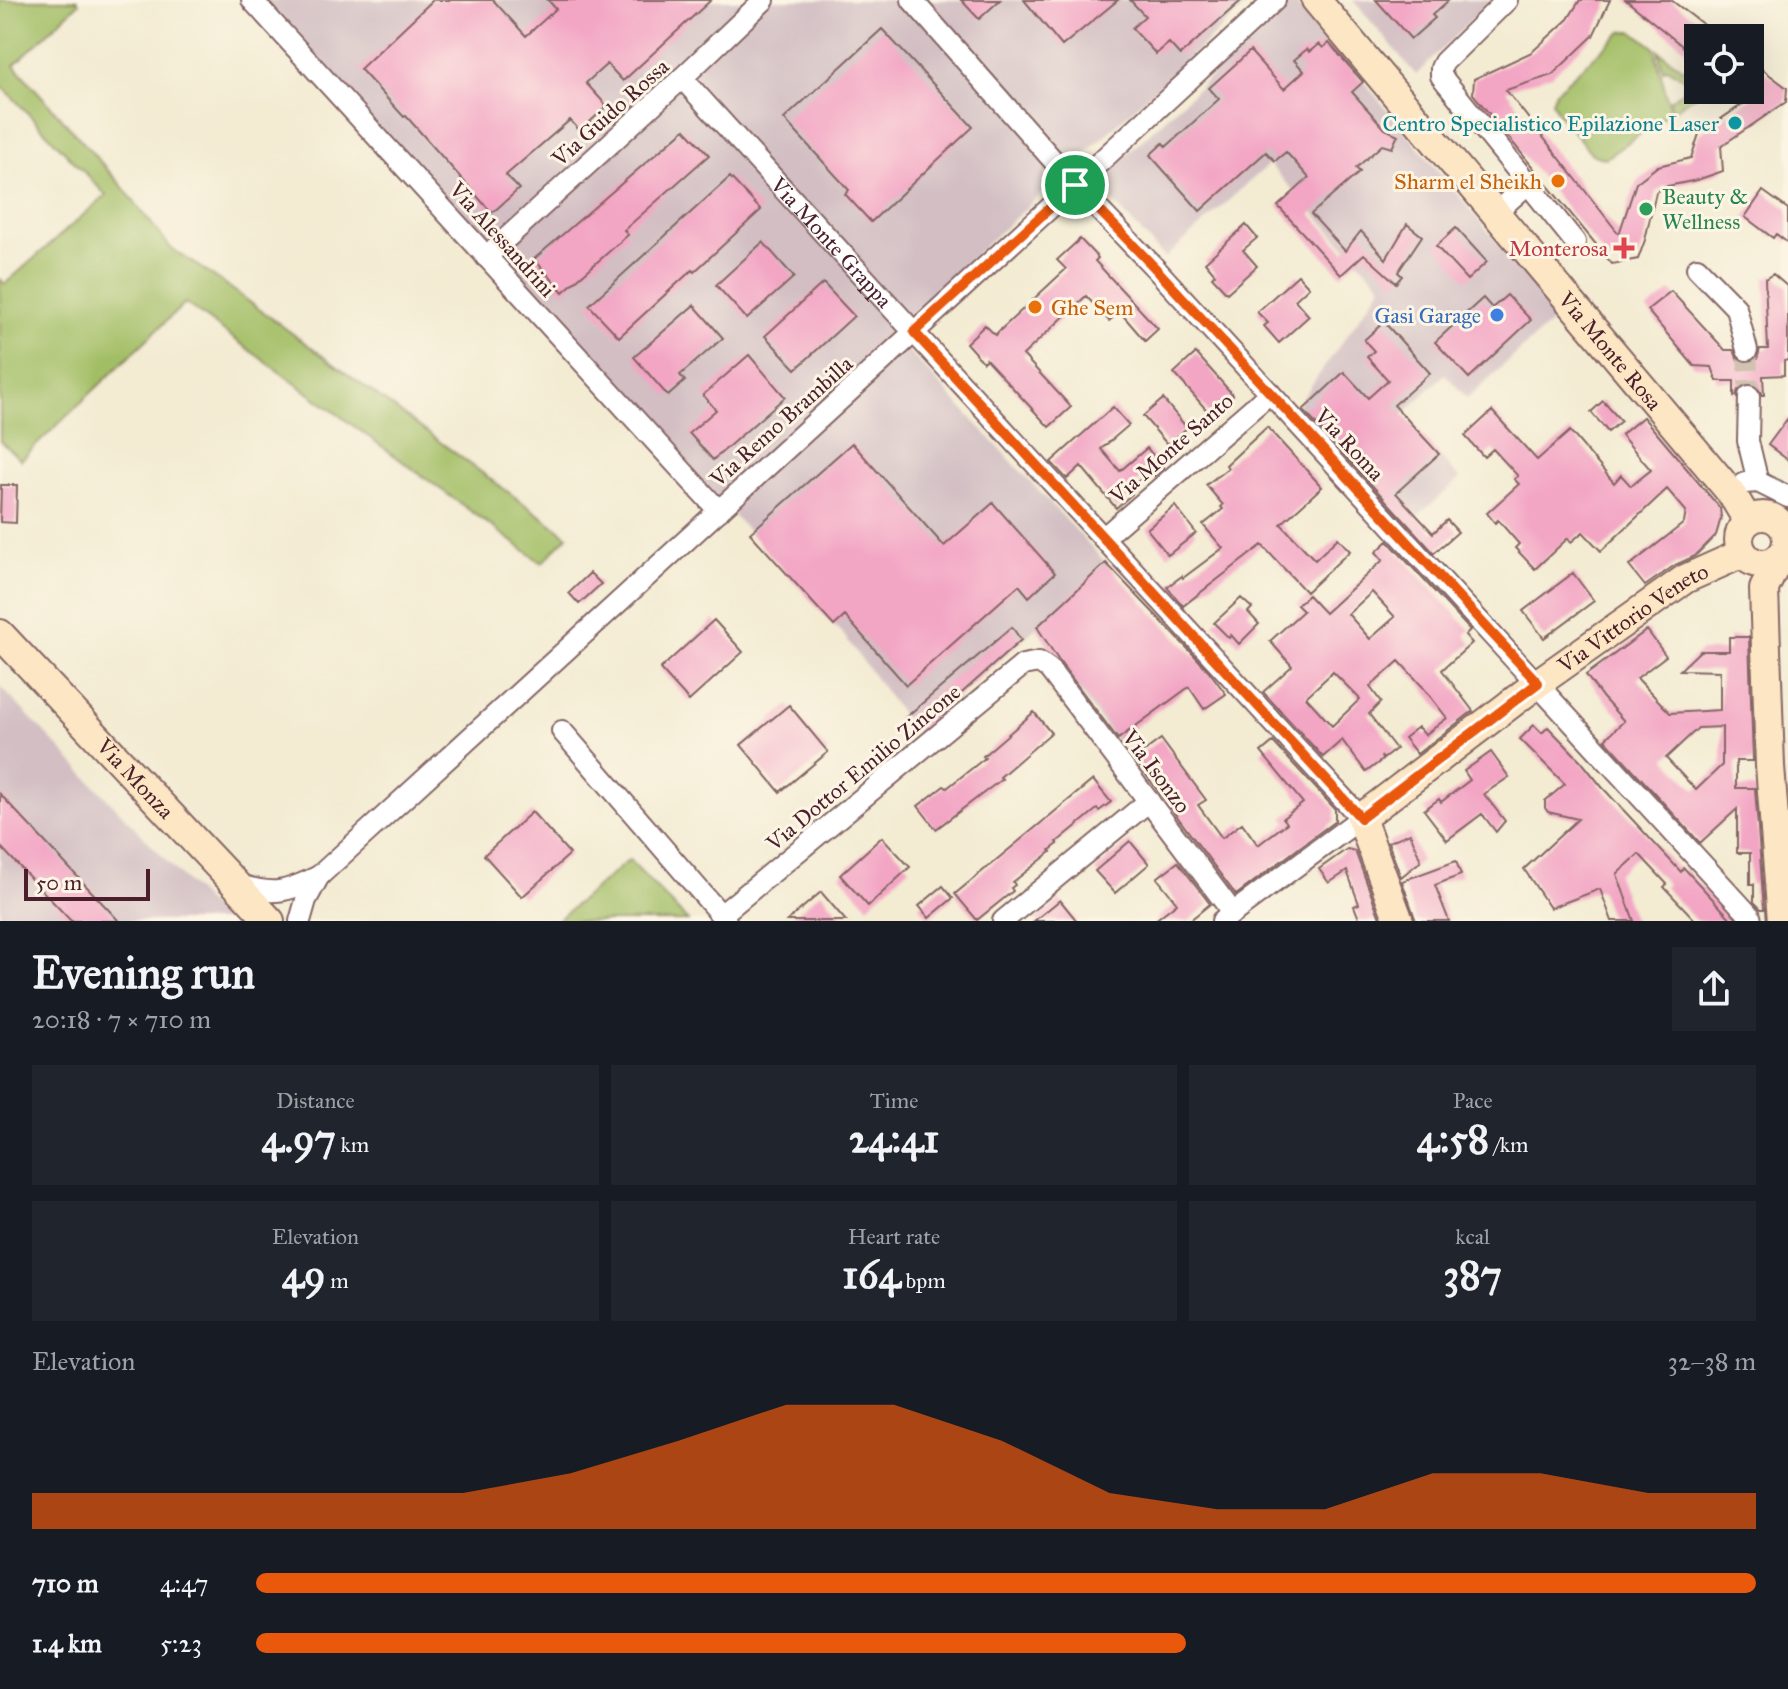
<!DOCTYPE html>
<meta charset="utf-8">
<style>
:root{--surface:#171b24;--page:#20242c;--text:#f1f3f6;--muted:#9ea1a6;--accent:#ea580c}
body{margin:0;font-family:"IM FELL Great Primer",serif;background:var(--page);color:var(--text);height:100vh;display:flex;flex-direction:column;font-size:30px;white-space:nowrap}
*{box-sizing:border-box;margin:0}
p{font-size:26px;color:var(--muted)}
.icon{flex:none;width:44px;height:44px;fill:none;stroke:currentColor;stroke-width:2;stroke-linecap:round;stroke-linejoin:round}
.map{position:relative;height:921px;overflow:hidden}
.details{display:flex;flex-direction:column;background:var(--surface);flex:1}
.details>*{flex:none}
.fabs{position:absolute;left:1684px;top:24px;display:grid;gap:16px}
.fabs a{display:grid;place-items:center;width:80px;height:80px;border-radius:0px;background:var(--surface);box-shadow:0 8px 32px #0002;font-size:40px}
.scale{position:absolute;left:24px;bottom:20px;width:126px;box-sizing:border-box;padding-left:8px;border:4px solid #4a1f2b;border-top:0;font-size:22px;line-height:28px;white-space:nowrap;color:#4a1f2b;-webkit-text-stroke:6px #fcf5e5;paint-order:stroke}
.pin{position:absolute;display:grid;place-items:center;width:68px;height:68px;color:#fff;margin:-34px;border:4px solid #fff;border-radius:50%;box-shadow:0 2px 8px #0007}
.round{display:grid;place-items:center;flex:none;width:84px;height:84px;border-radius:0px;background:var(--page)}
.head{display:flex;align-items:center;justify-content:space-between;height:136px;padding:0 32px}
h1{font-size:44px;font-weight:700;line-height:60px}
.figures{display:grid;grid-template-columns:repeat(3,1fr);gap:12px;height:136px;padding:8px 32px}
.figures div{display:grid;align-content:center;border-radius:0px;background:var(--page);text-align:center}
.figures b{font-size:40px;font-weight:700}
.figures small{font-size:22px;font-weight:400}
.figures p{font-size:22px}
.chart{height:224px;padding:16px 32px}
.chart p{display:flex;justify-content:space-between}
.chart svg{width:100%;height:144px;margin-top:8px;fill:var(--accent);opacity:.7}
ul{padding:0 32px;list-style:none;font-size:26px}
li{display:grid;grid-template-columns:128px 96px 1fr;align-items:center;height:60px}
li i{height:20px;border-radius:10px;background:var(--accent)}
.map>svg:first-child{display:block}
.industrial{fill:#d2bec3}
.green{fill:#a2be65;stroke:#766e48;stroke-width:2}
.building{fill:#f3a5c4;fill-rule:evenodd}
.lines{fill:none;stroke-linecap:round;stroke-linejoin:round}
.street-tunnel{stroke:#d1c2b1;stroke-width:20;stroke-dasharray:20 10;stroke-linecap:butt}
.street-casing{stroke:#856665;stroke-width:24}
.secondary-casing{stroke:#856665;stroke-width:32}
.street{stroke:#fff;stroke-width:20}
.secondary{stroke:#fce6c4;stroke-width:28}
.route-casing{stroke:#fff;stroke-width:16}
.route{stroke:#ea580c;stroke-width:10}
.culture-dot{fill:#0f9aa8;stroke:#fcf5e5;stroke-width:3}
.food-dot{fill:#e8710a;stroke:#fcf5e5;stroke-width:3}
.leisure-dot{fill:#2e9e5b;stroke:#fcf5e5;stroke-width:3}
.health-dot{fill:#e0444e;stroke:#fcf5e5;stroke-width:3}
.shop-dot{fill:#3f7fe0;stroke:#fcf5e5;stroke-width:3}
.labels{text-anchor:middle;stroke-width:6;stroke-linejoin:round;paint-order:stroke}
.street-label{font-size:22px;fill:#4a1f2b;stroke:#fcf5e5}
.culture-label{font-size:22px;fill:#0d838f;stroke:#fcf5e5;text-anchor:end}
.food-label{font-size:22px;fill:#c56008;stroke:#fcf5e5;text-anchor:end}
.leisure-label{font-size:22px;fill:#27864d;stroke:#fcf5e5;text-anchor:start}
.health-label{font-size:22px;fill:#be3a42;stroke:#fcf5e5;text-anchor:end}
.shop-label{font-size:22px;fill:#366cbe;stroke:#fcf5e5;text-anchor:end}
</style>
<div class="map">
<svg width="1788" height="921" viewBox="0 0 1788 921">
<rect width="100%" height="100%" fill="#fcf5e5"/>
<filter id="ink" filterUnits="userSpaceOnUse"><feTurbulence type="fractalNoise" baseFrequency=".0125" numOctaves="2"/><feDisplacementMap in="SourceGraphic" scale="16" xChannelSelector="R" yChannelSelector="G"/><feConvolveMatrix kernelMatrix="1 2 1 2 8 2 1 2 1" color-interpolation-filters="sRGB"/></filter>
<filter id="wash" filterUnits="userSpaceOnUse"><feTurbulence type="fractalNoise" baseFrequency=".006" numOctaves="4" result="noise"/><feDisplacementMap in="SourceGraphic" scale="32" xChannelSelector="R" yChannelSelector="G"/><feGaussianBlur stdDeviation="1.8" result="paint"/><feColorMatrix in="noise" values="0 0 0 0 0 0 0 0 0 0 0 0 0 0 0 0 0 1.4 0 .05"/><feComposite in="paint" operator="in"/></filter>
<g filter="url(#wash)">
<rect width="100%" height="100%" fill="#f3ebd2"/>
<path class="industrial" d="M252,0H1252L891,332L1189,652L1160,675L1178,695L1116,741L1076,687L1037,627L916,734L843,634L834,626L750,533Z
M1293,0L1364,82L1559,316L1467,398L1445,374L1403,414L1460,479L1406,526L1296,407L1382,286L1269,164L1165,258L1096,183Z
M1353,0H1491L1416,75Z
M0,686L224,921H0Z"/>
<path class="green" d="M0,0H77L79,3L14,65L121,185L171,248L225,284L568,536L542,563L185,303L21,460L0,441V279L5,284L106,195L0,84Z
M1630,31L1634,32L1654,47L1671,112L1606,158L1599,157L1592,154L1557,112L1552,101L1556,91L1622,32Z
M1658,50L1696,79L1697,89L1695,96L1673,111L1670,100L1682,92L1685,79L1667,68L1663,70Z
M629,860L688,921H556Z"/>
<g id="blocks">
<path class="building" d="M433,0H493L526,36L556,9L548,0H711L623,81L607,64L586,83L607,106L580,131L570,120L506,175L519,189L492,213L406,116L404,117L360,69Z
M961,0H1000L979,19Z
M1024,0H1118L1062,46Z
M1130,0H1242L1180,55L1169,43L1156,54L1132,28L1145,16Z
M1376,0H1449L1432,15L1435,18L1411,39Z
M1580,0H1610L1593,36L1552,75L1506,90L1619,234L1636,183L1658,166L1691,158L1699,134L1753,97L1750,94V60L1787,88L1786,102L1721,146L1723,171L1697,180L1663,187L1656,192L1645,240L1638,259L1612,264L1473,94L1474,79L1532,52L1568,19Z
M1626,0H1671L1721,38H1698V59Z
M882,29L973,127L871,222L845,194L849,190L784,119Z
M1329,43L1363,82L1352,92L1385,129L1398,135L1392,148L1382,145L1356,168L1360,172L1311,214L1345,251L1361,231L1386,259L1407,224L1422,236L1398,272L1402,276L1396,283L1364,254L1341,275L1278,206L1309,178L1286,152L1275,161L1266,152L1200,211L1150,155L1163,143L1166,147L1219,99L1209,88L1250,51L1284,89L1304,71L1294,60L1307,49L1309,52L1319,44L1323,48Z
M685,129L709,155L624,230L628,235L563,292L534,259Z
M730,177L761,210L694,272L692,270L619,337L589,305Z
M1763,191L1788,209V243L1776,234L1773,238L1745,217Z
M1246,225L1257,238L1243,250L1257,266L1227,293L1212,277L1215,274L1205,262Z
M1456,228L1487,262L1467,280L1436,246Z
M1080,239L1098,258L1095,261L1158,329L1145,341L1120,312L1109,321L1086,296L1023,355L1071,407L1049,427L986,359L983,362L966,343L985,325L995,335L1066,269L1057,260Z
M763,242L794,277L747,319L716,285Z
M1773,274L1788,287V360L1784,361V375L1763,376L1764,395H1762L1756,385L1749,383L1742,385L1738,390L1736,396L1734,397V381H1717L1712,367L1694,366L1647,310L1671,291L1725,350H1734L1738,360L1744,363L1751,362L1757,359L1760,349H1768L1765,279Z
M1298,275L1309,287L1295,300L1309,316L1279,343L1264,326L1268,323L1257,312Z
M823,283L854,316L796,369L765,336Z
M1507,295L1531,320L1469,378L1435,342L1483,298L1492,308Z
M694,305L723,338L680,375L685,381L668,396L634,357Z
M1384,322L1430,373L1394,405L1439,454L1396,493L1433,533L1447,520L1458,532L1434,553L1303,410L1344,372L1368,398L1388,380L1367,357L1374,351L1364,340Z
M1196,353L1233,395L1211,415L1174,373Z
M749,355L785,397L713,460L689,433L716,410L703,395Z
M1163,399L1187,428L1167,444L1143,416Z
M1603,401L1621,421L1608,432L1591,412Z
M1113,407L1129,425L1101,449L1120,471L1147,448L1164,468L1154,476L1150,471L1128,490L1132,494L1116,508L1081,466L1067,479L1051,462Z
M1492,411L1537,460L1570,431L1614,483L1621,475L1631,486L1651,470L1621,435L1643,417L1720,508L1721,518L1716,535L1695,556L1675,565L1645,586L1629,566L1684,523L1686,511L1667,489L1601,551L1583,532L1571,542L1568,538L1535,569L1515,548L1519,544L1498,520L1495,523L1487,513L1519,484L1514,479L1518,476L1493,449L1484,457L1465,436Z
M1788,418V460L1768,445Z
M1267,427L1322,487L1281,524L1315,560L1338,538L1350,551L1306,592L1262,545L1183,606L1167,587L1182,576L1183,578L1223,548L1203,525L1223,509L1221,507L1223,505L1206,485L1228,468L1226,465Z
M852,443L944,546L993,503L1055,573L1029,597L1019,585L906,685L845,616L834,626L750,533Z
M1,485H17L16,523L0,522Z
M1175,506L1196,533L1168,555L1147,529Z
M1388,541L1470,630L1465,635L1472,643L1442,670L1473,711L1417,754L1404,738L1418,727L1425,735L1447,718L1422,686L1399,661L1370,687L1381,702L1369,714L1396,749L1383,759L1381,756L1382,760L1366,772L1342,740L1323,757L1263,692L1292,666L1270,641L1303,611L1297,605L1308,595L1325,613L1383,560L1376,552ZM1372,592L1395,617L1370,639L1348,614ZM1333,672L1360,699L1332,726L1306,697Z
M1106,563L1208,670L1226,694L1204,709L1189,687L1118,739L1059,661L1037,627Z
M590,573L601,584L579,604L569,593Z
M1573,573L1594,601L1544,638L1523,611Z
M1241,598L1252,608L1248,612L1259,624L1239,644L1231,635L1229,638L1214,623Z
M714,620L743,652L689,701L660,669Z
M1012,627L1021,640L916,734L905,718Z
M1647,630L1666,656L1637,678L1670,713L1720,710V671L1680,670L1700,651H1729V637H1749L1753,761H1736V788H1755L1764,909H1761L1754,902V884H1750V853H1737V809L1700,843L1605,739L1624,721L1603,698L1586,675ZM1722,727V765L1696,790L1666,758L1698,728Z
M789,705L828,752L780,792L741,745Z
M1034,712L1051,733L1000,777L1002,779L936,829L918,806L944,786L947,788L985,758L983,756Z
M1534,725L1542,733L1548,727L1581,761L1602,787L1681,872L1684,868L1733,921H1696L1664,887L1667,884L1639,854L1617,874L1634,921H1612L1600,889L1550,908L1524,869L1578,819L1548,812L1545,808V801L1565,784L1520,739Z
M1161,739L1206,800L1198,805L1222,838L1242,823L1258,845L1287,823L1283,818L1303,803L1261,752L1273,742L1335,809V821L1236,895L1134,759Z
M1491,752L1509,777L1484,794L1505,821L1496,832L1482,814L1447,840L1424,810L1439,799L1441,802L1470,780L1464,771Z
M1093,780L1111,802L1099,811L1097,809L1057,842L1058,844L1050,850L1051,852L1013,882L1015,885L1011,888L1013,891L977,920L955,894Z
M0,794L119,921H71L0,846Z
M532,812L570,854L522,897L484,855Z
M1410,833L1421,861L1401,877L1388,842Z
M882,837L910,867L868,906L840,875Z
M1130,841L1149,864L1115,893L1095,871Z
M1347,849L1355,851L1381,921H1360L1354,906L1359,904L1347,871L1329,883L1319,869Z
M1456,861L1461,875L1435,885L1449,921H1416L1402,881Z
M1178,862L1210,904L1189,921H1154L1177,903L1157,878Z
M943,886L953,898L929,918L919,906Z
M821,892L846,921H787Z
M1060,900L1077,921H1034Z"/>
</g>
</g>
<g filter="url(#ink)">
<use href="#blocks" fill-opacity="0" stroke="#856665" stroke-width="2"/>
<g class="lines">
<path class="street-tunnel" d="M1747,350L1749,396"/>
<g class="street-casing">
<g id="street">
<path d="M252,0L719,511"/>
<path d="M912,0L1075,185L1155,268L1750,916L1751,921"/>
<path d="M1507,0L1444,62L1441,68V76L1575,242"/>
<path id="s1" d="M682,78L922,341L1361,818L1222,921"/>
<path d="M1496,212L1529,183"/>
<path d="M486,257L682,78L764,0"/>
<path d="M1697,268L1736,308L1747,350"/>
<path d="M1749,396L1748,441L1758,482"/>
<path d="M1745,483L1758,482L1788,497"/>
<path d="M1786,535H1788"/>
<path d="M1103,538L1270,393"/>
<path d="M562,731L726,921"/>
<path d="M236,884C274,896 284,893 319,876L1075,185L1275,0"/>
<path d="M721,915L1023,665L1039,662L1049,669L1233,913"/>
<path d="M300,921L306,900L319,876"/>
<path d="M1003,921L1149,801"/>
</g>
</g>
<g class="secondary-casing">
<g id="secondary">
<path id="s2" d="M1316,0C1455,164 1592,330 1732,494L1748,521"/>
<circle cx="1763" cy="540" r="24"/>
<path d="M1779,558L1764,589L1770,766L1782,921"/>
<path id="s3" d="M0,634L270,921"/>
<path id="s4" d="M1399,921L1361,818L1538,683L1685,579L1743,553"/>
</g>
</g>
<use href="#street" class="street"/>
<use href="#secondary" class="secondary"/>
</g>
</g>
<g class="lines" filter="url(#ink)">
<g class="route-casing">
<path id="route" d="M1075,185L1155,268L1538,683L1361,818L914,332Z"/>
</g>
<use href="#route" class="route"/>
</g>
<circle class="culture-dot" cx="1735" cy="123" r="8"/>
<g class="food-dot">
<circle cx="1558" cy="181" r="8"/>
<circle cx="1035" cy="307" r="8"/>
</g>
<circle class="leisure-dot" cx="1646" cy="209" r="8"/>
<path class="health-dot" d="M1620 236h8v8h8v8h-8v8h-8v-8h-8v-8h8z"/>
<circle class="shop-dot" cx="1497" cy="315" r="8"/>
<g class="labels">
<g class="street-label">
<text transform="translate(610 112) rotate(-42)" y="8">Via Guido Rossa</text>
<text transform="translate(503 239) rotate(48)" y="8">Via Alessandrini</text>
<text dy="8" stroke="none"><textPath href="#s1" startOffset="222">Via Monte Grappa</textPath></text>
<text dy="8" stroke="none"><textPath href="#s2" startOffset="458">Via Monte Rosa</textPath></text>
<text transform="translate(781 421) rotate(-42)" y="8">Via Remo Brambilla</text>
<text transform="translate(1350 444) rotate(47)" y="8">Via Roma</text>
<text transform="translate(1171 448) rotate(-41)" y="8">Via Monte Santo</text>
<text dy="8" stroke="none"><textPath href="#s4" startOffset="448">Via Vittorio Veneto</textPath></text>
<text transform="translate(863 767) rotate(-40)" y="8">Via Dottor Emilio Zincone</text>
<text transform="translate(1157 771) rotate(53)" y="8">Via Isonzo</text>
<text dy="8" stroke="none"><textPath href="#s3" startOffset="198">Via Monza</textPath></text>
</g>
<g class="culture-label">
<text x="1719" y="131">Centro Specialistico Epilazione Laser</text>
</g>
<g class="food-label">
<text x="1542" y="189">Sharm el Sheikh</text>
<text x="1051" y="315" text-anchor="start">Ghe Sem</text>
</g>
<g class="leisure-label">
<text x="1662" y="204">Beauty &amp;<tspan x="1662" dy="25">Wellness</tspan></text>
</g>
<g class="health-label">
<text x="1608" y="256">Monterosa</text>
</g>
<g class="shop-label">
<text x="1481" y="323">Gasi Garage</text>
</g>
</g>
</svg>
<div class="fabs">
<a><svg class="icon" aria-label="locate" viewBox="0 0 24 24"><circle cx="12" cy="12" r="6"/><path d="M12 2v4M12 18v4M2 12h4M18 12h4"/></svg></a>
</div>
<div class="scale">50 m</div>
<div class="pin" style="left:1075px;top:185px;background:#1e9e55"><svg class="icon" aria-label="arrive" viewBox="0 0 24 24"><path d="M6 21V4h12l-3 4 3 4H6"/></svg></div>
</div>
<section class="details">
<div class="head"><div><h1>Evening run</h1><p>20:18 · 7 × 710 m</p></div><a class="round"><svg class="icon" aria-label="share" viewBox="0 0 24 24"><path d="M12 15V3M7 8l5-5 5 5M5 13v7h14v-7"/></svg></a></div>
<div class="figures">
<div><p>Distance</p><b>4.97<small> km</small></b></div>
<div><p>Time</p><b>24:41</b></div>
<div><p>Pace</p><b>4:58<small> /km</small></b></div>
</div>
<div class="figures">
<div><p>Elevation</p><b>49<small> m</small></b></div>
<div><p>Heart rate</p><b>164<small> bpm</small></b></div>
<div><p>kcal</p><b>387</b></div>
</div>
<div class="chart"><p><span>Elevation</span>32–38 m</p>
<svg viewBox="0 0 160 44" preserveAspectRatio="none"><path d="M0 44V33L10 33L20 33L30 33L40 33L50 27L60 17L70 6L80 6L90 17L100 33L110 38L120 38L130 27L140 27L150 33L160 33V44z"/></svg>
</div>
<ul>
<li><b>710 m</b>4:47<i style="width:100%"></i></li>
<li><b>1.4 km</b>5:23<i style="width:62%"></i></li>
</ul>
</section>
